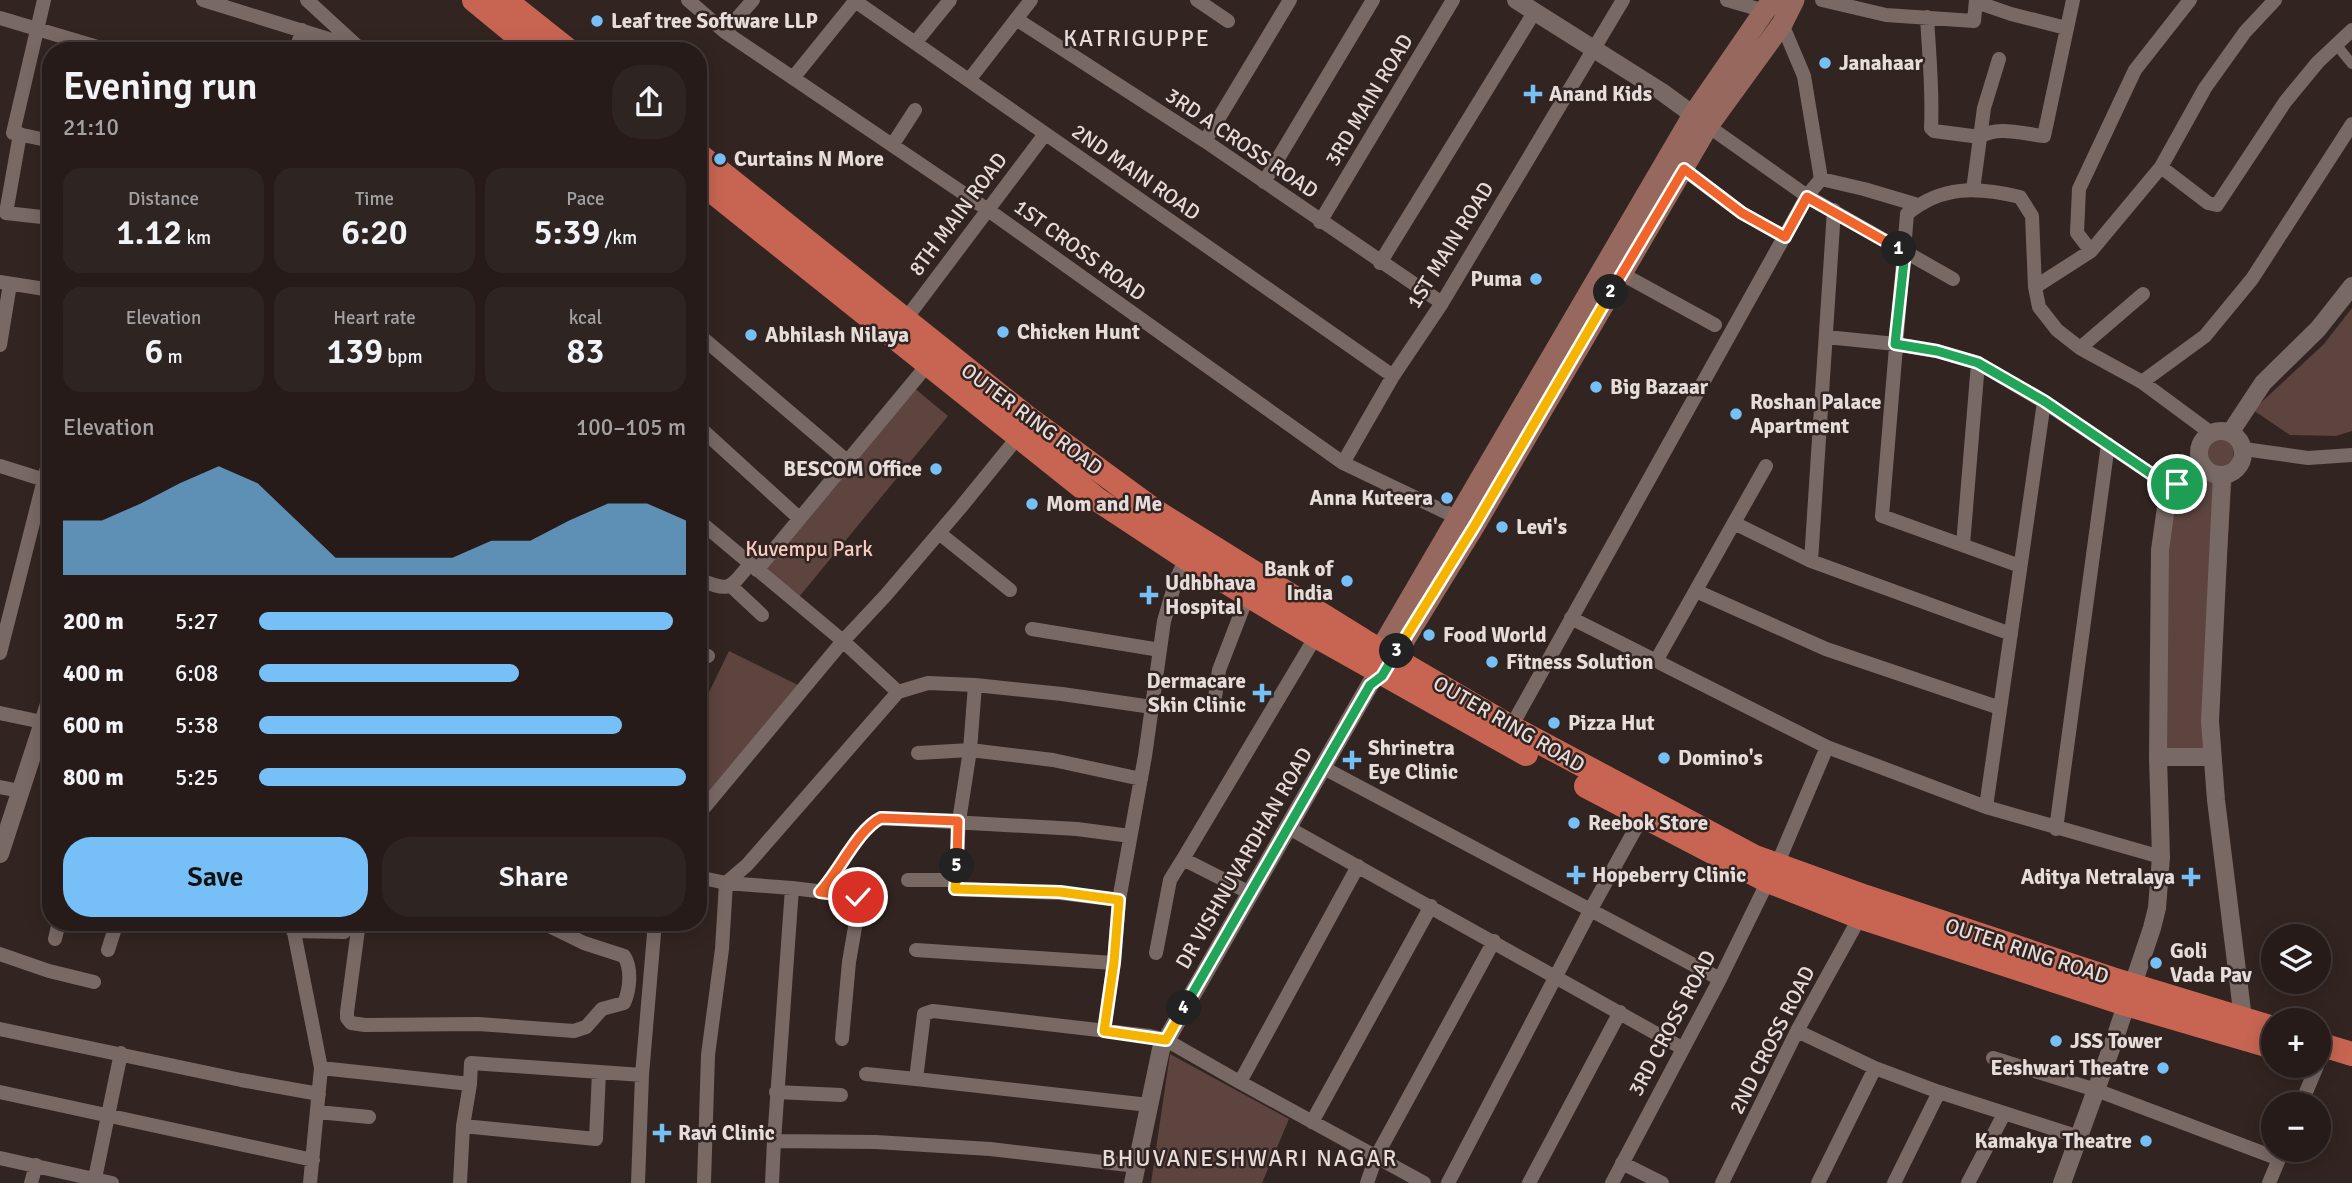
<!DOCTYPE html>
<meta charset="utf-8">
<style>
:root{--surface:#261b19;--page:#2e2422;--text:#f1f3f6;--muted:#a4a1a2;--line:#423938;--accent:#76c0f7}
body{margin:0;font-family:Signika,sans-serif;background:var(--page);color:var(--text);height:100vh;display:flex;flex-direction:column;font-size:26px;white-space:nowrap}
*{box-sizing:border-box;margin:0}
p{font-size:23px;color:var(--muted)}
.icon{flex:none;width:38px;height:38px;fill:none;stroke:currentColor;stroke-width:2;stroke-linecap:round;stroke-linejoin:round}
.map{position:relative;flex:1;overflow:hidden}
.details{position:absolute;left:42px;top:42px;width:665px;height:889px;display:flex;flex-direction:column;background:var(--surface);border-radius:28px;box-shadow:0 4px 18px #0003,0 0 0 2px var(--line)}
.details>*{flex:none}
.tools{position:absolute;left:2261px;top:924px;display:grid;gap:14px}
.tools a{display:grid;place-items:center;width:70px;height:70px;border-radius:50%;background:var(--surface);box-shadow:0 4px 18px #0003,0 0 0 2px var(--line);font-size:35px}
.pin{position:absolute;display:grid;place-items:center;width:60px;height:60px;color:#fff;margin:-30px;border:4px solid #fff;border-radius:50%;box-shadow:0 2px 7px #0007}
.km{position:absolute;width:35px;height:35px;margin:-18px;border-radius:50%;background:#222;color:#fff;font-size:19px;line-height:35px;text-align:center}
.round{display:grid;place-items:center;flex:none;width:74px;height:74px;border-radius:28px;background:var(--page)}
.head{display:flex;align-items:center;justify-content:space-between;height:119px;padding:0 21px}
h1{font-size:38px;font-weight:600;line-height:52px}
.figures{display:grid;grid-template-columns:repeat(3,1fr);gap:10px;height:119px;padding:7px 21px}
.figures div{display:grid;align-content:center;border-radius:18px;background:var(--page);text-align:center}
.figures b{font-size:35px;font-weight:600}
.figures small{font-size:19px;font-weight:400}
.figures p{font-size:19px}
.chart{height:196px;padding:14px 21px}
.chart p{display:flex;justify-content:space-between}
.chart svg{width:100%;height:126px;margin-top:7px;fill:var(--accent);opacity:.7}
.cta{display:flex;gap:14px;margin-top:auto;padding:14px 21px}
.cta a{flex:1;height:80px;border-radius:28px;background:var(--accent);color:#111;font-size:28px;font-weight:600;line-height:80px;text-align:center}
.cta a+a{background:var(--page);color:var(--text)}
ul{padding:0 21px;list-style:none;font-size:23px}
li{display:grid;grid-template-columns:112px 84px 1fr;align-items:center;height:52px}
li i{height:18px;border-radius:9px;background:var(--accent)}
.map>svg:first-child{display:block}
.green{fill:#5d443f}
.lines{fill:none;stroke-linecap:round;stroke-linejoin:round}
.pedestrian{stroke:#796965;stroke-width:10}
.minor{stroke:#796965;stroke-width:14}
.tertiary{stroke:#796965;stroke-width:18}
.secondary{stroke:#96685e;stroke-width:21}
.trunk{stroke:#c86552;stroke-width:24}
.split-1-casing{stroke:#fff;stroke-width:14}
.split-2-casing{stroke:#fff;stroke-width:14}
.split-3-casing{stroke:#fff;stroke-width:14}
.split-4-casing{stroke:#fff;stroke-width:14}
.split-5-casing{stroke:#fff;stroke-width:14}
.split-6-casing{stroke:#fff;stroke-width:14}
.split-1{stroke:#22a559;stroke-width:9}
.split-2{stroke:#f0652b;stroke-width:9}
.split-3{stroke:#f5b400;stroke-width:9}
.split-4{stroke:#22a559;stroke-width:9}
.split-5{stroke:#f5b400;stroke-width:9}
.split-6{stroke:#f0652b;stroke-width:9}
.poi-dot{fill:#76c0f7;stroke:#322421;stroke-width:2.5}
.labels{text-anchor:middle;stroke-width:5;stroke-linejoin:round;paint-order:stroke}
.poi-label{font-size:21px;font-weight:bold;fill:#e6dcda;stroke:#322421;text-anchor:start}
.street-label{font-size:21px;fill:#e6dcda;stroke:#322421}
.park-label{font-size:21px;fill:#f8cbc2;stroke:#322421}
.neighbourhood-label{font-size:23px;letter-spacing:2px;fill:#e6dcda;stroke:#322421}
</style>
<div class="map">
<svg width="2352" height="1183" viewBox="0 0 2352 1183">
<rect width="100%" height="100%" fill="#322421"/>
<path class="green" d="M2352,308V431L2336,436L2290,435L2253,410L2324,344Z
M913,387L948,416L799,597L763,568Z
M2210,432L2234,444L2214,755H2157L2170,490Z
M729,651L800,686L698,807V715Z
M1170,1054L1289,1119L1262,1183H1151Z"/>
<g class="lines">
<path class="pedestrian" d="M2339,48L2352,64"/>
<path class="minor" d="M44,0L13,133L51,141
M203,0L367,51
M307,0L357,46
M688,0L725,32L988,210L1343,463L1458,518
M1197,0L1228,21
M1727,0L1765,11
M1822,0L1886,15L1974,21L1976,0
M855,1L1393,376
M1976,2L2011,14L2066,28
M1927,17C1929,54 1933,91 1931,128L1934,131L1980,137C1997,125 2024,134 2044,136L2073,0
M0,18L111,51
M1016,19L1205,141L1442,303
M725,32L753,0
M915,43L950,0
M296,51L302,30
M793,78L856,0
M969,80L1031,0
M1708,126L1807,196L1953,279
M20,134L6,213L51,218
M1205,141L1290,0
M893,144L915,110
M2161,167L2208,203L2217,205L2285,102L2318,62L2352,30
M1683,169L1742,213L1785,237
M1821,179L1864,189L1918,205
M1264,182L1373,0
M1973,190L1984,108L1999,59
M1320,222L1453,0
M2091,251L2077,233L2079,189L2135,70L2190,0
M1380,263L1535,11
M1622,274L1715,325
M0,282L51,290
M2035,287L2091,251L2161,167L2205,88L2245,32L2275,0
M905,320L1045,134
M698,334L847,461
M1826,337L1896,344L1937,351L1978,363L2044,402L2169,486
M0,345L10,284
M2080,348L2143,294
M2142,382L2205,336L2252,279L2352,124
M698,426L799,518
M2244,449L2308,458L2352,455
M1343,463L1393,376L1442,303L1623,0
M0,466L51,482
M698,520L843,641L898,692L928,683L975,685L1062,694L1152,707
M1734,523L1811,561L2011,634
M939,533L1010,590
M1963,545L1978,363
M1811,561L1834,210
M2020,566L1882,516L1907,214C1942,185 1977,187 2020,197L2032,216L2035,287L2039,307L2057,330L2080,348L2142,382L2211,433
M757,570L929,363
M698,579C731,592 728,590 750,564
M731,586L762,615
M1696,591L1826,649L2000,708
M1571,618L1827,747L1986,807L2161,857
M1032,629L1160,650
M698,652L708,656
M0,653L51,452
M1656,661L1766,466
M975,685L970,750L959,821L955,889L1060,893L1119,900
M1214,704L1219,670L1248,595
M0,713L42,722
M1511,727L1807,196L1821,179L1804,76L1782,24
M918,753L970,750L1053,760L1141,779
M1322,767L1720,979
M0,787L20,791
M1986,807L2044,402
M698,815L843,641L886,595L961,507L1018,437
M1287,827L1682,1048
M2056,829L2108,444
M1777,865L1827,747
M698,877L726,883L722,949L708,1055L704,1183
M908,880H956
M820,892C839,872 858,829 881,818L1077,829L1130,836
M1250,893L1183,859L1316,636
M292,922L321,1068L310,1183
M359,922L347,1012V1018L351,1023L365,1025L478,1024L574,1031L586,1027L602,1009L624,1003C630,990 632,968 624,956L584,943L541,922
M293,931L344,932
M55,939L59,922
M108,950L117,922
M916,950L1114,963
M1156,953L1170,880L1183,859
M0,954L49,971L94,982
M0,1029L241,1080L319,1094
M1104,1031L1114,963L1119,900L1145,756L1164,621L1176,580L1186,558
M1797,1031L1875,1068L1939,1092L2079,1137
M842,1039L849,962L859,904L858,896L792,888L726,883L747,865L898,692
M1993,1058L2096,1090L2279,1159
M321,1068L470,1084L463,1126L460,1183
M866,1074L916,1079
M1240,1082L1358,866
M470,1084L471,1063L642,1075
M0,1092L313,1160
M776,1092L841,1095
M2301,1104L2317,1066
M1149,1105L916,1079L924,1014L933,1011L1150,1036L1166,1040L1236,1080L1424,1183
M318,1112L369,1117
M1312,1122L1431,906
M463,1126L596,1139L599,1072
M774,1141L792,888
M0,1158L112,1183
M1622,1163L1662,1183
M31,1183L36,1165
M94,1183L121,1053
M638,1183L642,1075L655,922
M772,1183L774,1141L876,1142L990,1149L1137,1166
M1367,1183L1376,1157L1494,941
M1448,1183L1591,909L1642,817
M1529,1183L1620,1012
M1612,1183L1720,979L1768,881
M1722,1183L1797,1031L1860,917
M1818,1183L1875,1068
M1894,1183L1939,1092
M1968,1183L2004,1114
M2269,1183L2282,1152"/>
<path class="tertiary" d="M1516,0L1662,92L1703,122
M2199 453a22 22 0 1 1 44 0a22 22 0 1 1-44 0Z
M2230,433L2263,383L2318,329L2352,286
M2222,475L2210,721L2216,800L2243,1019
M2158,757H2212
M0,854L51,698
M1133,1183L1161,1049L1372,681
M2062,1183L2116,1035L2152,928L2157,908L2161,857L2158,757L2160,550L2169,486L2177,484L2202,465"/>
<path class="secondary" d="M1372,664L1693,115L1772,0
M1386,670L1475,525L1708,126L1782,24L1794,0"/>
<path class="trunk" d="M474,0L536,51
M505,0L569,51
M698,154L1028,418L1155,511L1364,641L1511,727L1755,857L1866,897L2112,979L2273,1028
M698,180L1098,500L1186,558L1316,636L1526,754
M1586,786L1768,881L1860,917L2126,1004L2273,1047
M2319,1044L2352,1054"/>
</g>
<g class="lines">
<g class="split-1-casing">
<path id="split-1" d="M1899,249L1905,252L1895,344L1937,351L1978,363L2044,401L2169,486L2177,484"/>
</g>
<g class="split-2-casing">
<path id="split-2" d="M1611,292L1684,169L1742,213L1785,237L1807,197L1899,249"/>
</g>
<g class="split-3-casing">
<path id="split-3" d="M1397,651L1475,525L1611,292"/>
</g>
<g class="split-4-casing">
<path id="split-4" d="M1184,1008L1370,685L1382,676L1397,651"/>
</g>
<g class="split-5-casing">
<path id="split-5" d="M957,866L955,889L1060,892L1119,900L1114,962L1104,1031L1166,1040L1184,1008"/>
</g>
<g class="split-6-casing">
<path id="split-6" d="M858,897L820,892C839,872 858,829 881,818L958,821L957,866"/>
</g>
<use href="#split-1" class="split-1"/>
<use href="#split-2" class="split-2"/>
<use href="#split-3" class="split-3"/>
<use href="#split-4" class="split-4"/>
<use href="#split-5" class="split-5"/>
<use href="#split-6" class="split-6"/>
</g>
<g class="poi-dot">
<circle cx="597" cy="21" r="7"/>
<circle cx="1825" cy="63" r="7"/>
<path d="M1529.5 83.5h7v7h7v7h-7v7h-7v-7h-7v-7h7z"/>
<circle cx="720" cy="159" r="7"/>
<circle cx="1536" cy="279" r="7"/>
<circle cx="1003" cy="332" r="7"/>
<circle cx="751" cy="335" r="7"/>
<circle cx="1596" cy="387" r="7"/>
<circle cx="1736" cy="414" r="7"/>
<circle cx="936" cy="469" r="7"/>
<circle cx="1447" cy="498" r="7"/>
<circle cx="1032" cy="504" r="7"/>
<circle cx="1502" cy="527" r="7"/>
<circle cx="1347" cy="581" r="7"/>
<path d="M1145.5 584.5h7v7h7v7h-7v7h-7v-7h-7v-7h7z"/>
<circle cx="1429" cy="635" r="7"/>
<circle cx="1492" cy="662" r="7"/>
<path d="M1258.5 682.5h7v7h7v7h-7v7h-7v-7h-7v-7h7z"/>
<circle cx="1554" cy="723" r="7"/>
<circle cx="1664" cy="758" r="7"/>
<path d="M1348.5 749.5h7v7h7v7h-7v7h-7v-7h-7v-7h7z"/>
<circle cx="1574" cy="823" r="7"/>
<path d="M1572.5 864.5h7v7h7v7h-7v7h-7v-7h-7v-7h7z"/>
<path d="M2187.5 866.5h7v7h7v7h-7v7h-7v-7h-7v-7h7z"/>
<circle cx="2156" cy="963" r="7"/>
<circle cx="2056" cy="1041" r="7"/>
<circle cx="2163" cy="1068" r="7"/>
<path d="M658.5 1122.5h7v7h7v7h-7v7h-7v-7h-7v-7h7z"/>
<circle cx="2146" cy="1141" r="7"/>
</g>
<g class="labels">
<g class="poi-label">
<text x="611" y="28">Leaf tree Software LLP</text>
<text x="1839" y="70">Janahaar</text>
<text x="1549" y="101">Anand Kids</text>
<text x="734" y="166">Curtains N More</text>
<text x="1522" y="286" text-anchor="end">Puma</text>
<text x="1017" y="339">Chicken Hunt</text>
<text x="765" y="342">Abhilash Nilaya</text>
<text x="1610" y="394">Big Bazaar</text>
<text x="1750" y="409">Roshan Palace<tspan x="1750" dy="24">Apartment</tspan></text>
<text x="922" y="476" text-anchor="end">BESCOM Office</text>
<text x="1433" y="505" text-anchor="end">Anna Kuteera</text>
<text x="1046" y="511">Mom and Me</text>
<text x="1516" y="534">Levi's</text>
<text x="1333" y="576" text-anchor="end">Bank of<tspan x="1333" dy="24">India</tspan></text>
<text x="1165" y="590">Udhbhava<tspan x="1165" dy="24">Hospital</tspan></text>
<text x="1443" y="642">Food World</text>
<text x="1506" y="669">Fitness Solution</text>
<text x="1246" y="688" text-anchor="end">Dermacare<tspan x="1246" dy="24">Skin Clinic</tspan></text>
<text x="1568" y="730">Pizza Hut</text>
<text x="1368" y="755">Shrinetra<tspan x="1368" dy="24">Eye Clinic</tspan></text>
<text x="1678" y="765">Domino's</text>
<text x="1588" y="830">Reebok Store</text>
<text x="1592" y="882">Hopeberry Clinic</text>
<text x="2175" y="884" text-anchor="end">Aditya Netralaya</text>
<text x="2170" y="958">Goli<tspan x="2170" dy="24">Vada Pav</tspan></text>
<text x="2070" y="1048">JSS Tower</text>
<text x="2149" y="1075" text-anchor="end">Eeshwari Theatre</text>
<text x="678" y="1140">Ravi Clinic</text>
<text x="2132" y="1148" text-anchor="end">Kamakya Theatre</text>
</g>
<g class="street-label">
<text transform="translate(1369 100) rotate(-59)" y="7">3RD MAIN ROAD</text>
<text transform="translate(1242 143) rotate(34)" y="7">3RD A CROSS ROAD</text>
<text transform="translate(1136 172) rotate(35)" y="7">2ND MAIN ROAD</text>
<text transform="translate(958 214) rotate(-53)" y="7">8TH MAIN ROAD</text>
<text transform="translate(1450 245) rotate(-58)" y="7">1ST MAIN ROAD</text>
<text transform="translate(1080 250) rotate(36)" y="7">1ST CROSS ROAD</text>
<text transform="translate(1032 419) rotate(37)" y="7">OUTER RING ROAD</text>
<text transform="translate(1509 724) rotate(30)" y="7">OUTER RING ROAD</text>
<text transform="translate(1244 858) rotate(-60)" y="7">DR VISHNUVARDHAN ROAD</text>
<text transform="translate(2027 951) rotate(18)" y="7">OUTER RING ROAD</text>
<text transform="translate(1672 1023) rotate(-62)" y="7">3RD CROSS ROAD</text>
<text transform="translate(1772 1040) rotate(-63)" y="7">2ND CROSS ROAD</text>
</g>
<g class="park-label">
<text x="809" y="556">Kuvempu Park</text>
</g>
<g class="neighbourhood-label">
<text x="1137" y="46">KATRIGUPPE</text>
<text x="1250" y="1166">BHUVANESHWARI NAGAR</text>
</g>
</g>
</svg>
<div class="tools">
<a><svg class="icon" aria-label="layers" viewBox="0 0 24 24"><path d="M12 4l9 5-9 5-9-5zM3 14l9 5 9-5"/></svg></a>
<a>+</a>
<a>−</a>
</div>
<div class="pin" style="left:2177px;top:484px;background:#1e9e55"><svg class="icon" aria-label="arrive" viewBox="0 0 24 24"><path d="M6 21V4h12l-3 4 3 4H6"/></svg></div>
<div class="pin" style="left:858px;top:897px;background:#d93025"><svg class="icon" aria-label="check" viewBox="0 0 24 24"><path d="M5 12l5 5 9-10"/></svg></div>
<b class="km" style="left:1899px;top:249px">1</b>
<b class="km" style="left:1611px;top:292px">2</b>
<b class="km" style="left:1397px;top:651px">3</b>
<b class="km" style="left:1184px;top:1008px">4</b>
<b class="km" style="left:957px;top:866px">5</b>
<section class="details">
<div class="head"><div><h1>Evening run</h1><p>21:10</p></div><a class="round"><svg class="icon" aria-label="share" viewBox="0 0 24 24"><path d="M12 15V3M7 8l5-5 5 5M5 13v7h14v-7"/></svg></a></div>
<div class="figures">
<div><p>Distance</p><b>1.12<small> km</small></b></div>
<div><p>Time</p><b>6:20</b></div>
<div><p>Pace</p><b>5:39<small> /km</small></b></div>
</div>
<div class="figures">
<div><p>Elevation</p><b>6<small> m</small></b></div>
<div><p>Heart rate</p><b>139<small> bpm</small></b></div>
<div><p>kcal</p><b>83</b></div>
</div>
<div class="chart"><p><span>Elevation</span>100–105 m</p>
<svg viewBox="0 0 160 44" preserveAspectRatio="none"><path d="M0 44V25L10 25L20 19L30 12L40 6L50 12L60 25L70 38L80 38L90 38L100 38L110 32L120 32L130 25L140 19L150 19L160 25V44z"/></svg>
</div>
<ul>
<li><b>200 m</b>5:27<i style="width:97%"></i></li>
<li><b>400 m</b>6:08<i style="width:61%"></i></li>
<li><b>600 m</b>5:38<i style="width:85%"></i></li>
<li><b>800 m</b>5:25<i style="width:100%"></i></li>
</ul>
<div class="cta"><a>Save</a><a>Share</a></div>
</section>
</div>
